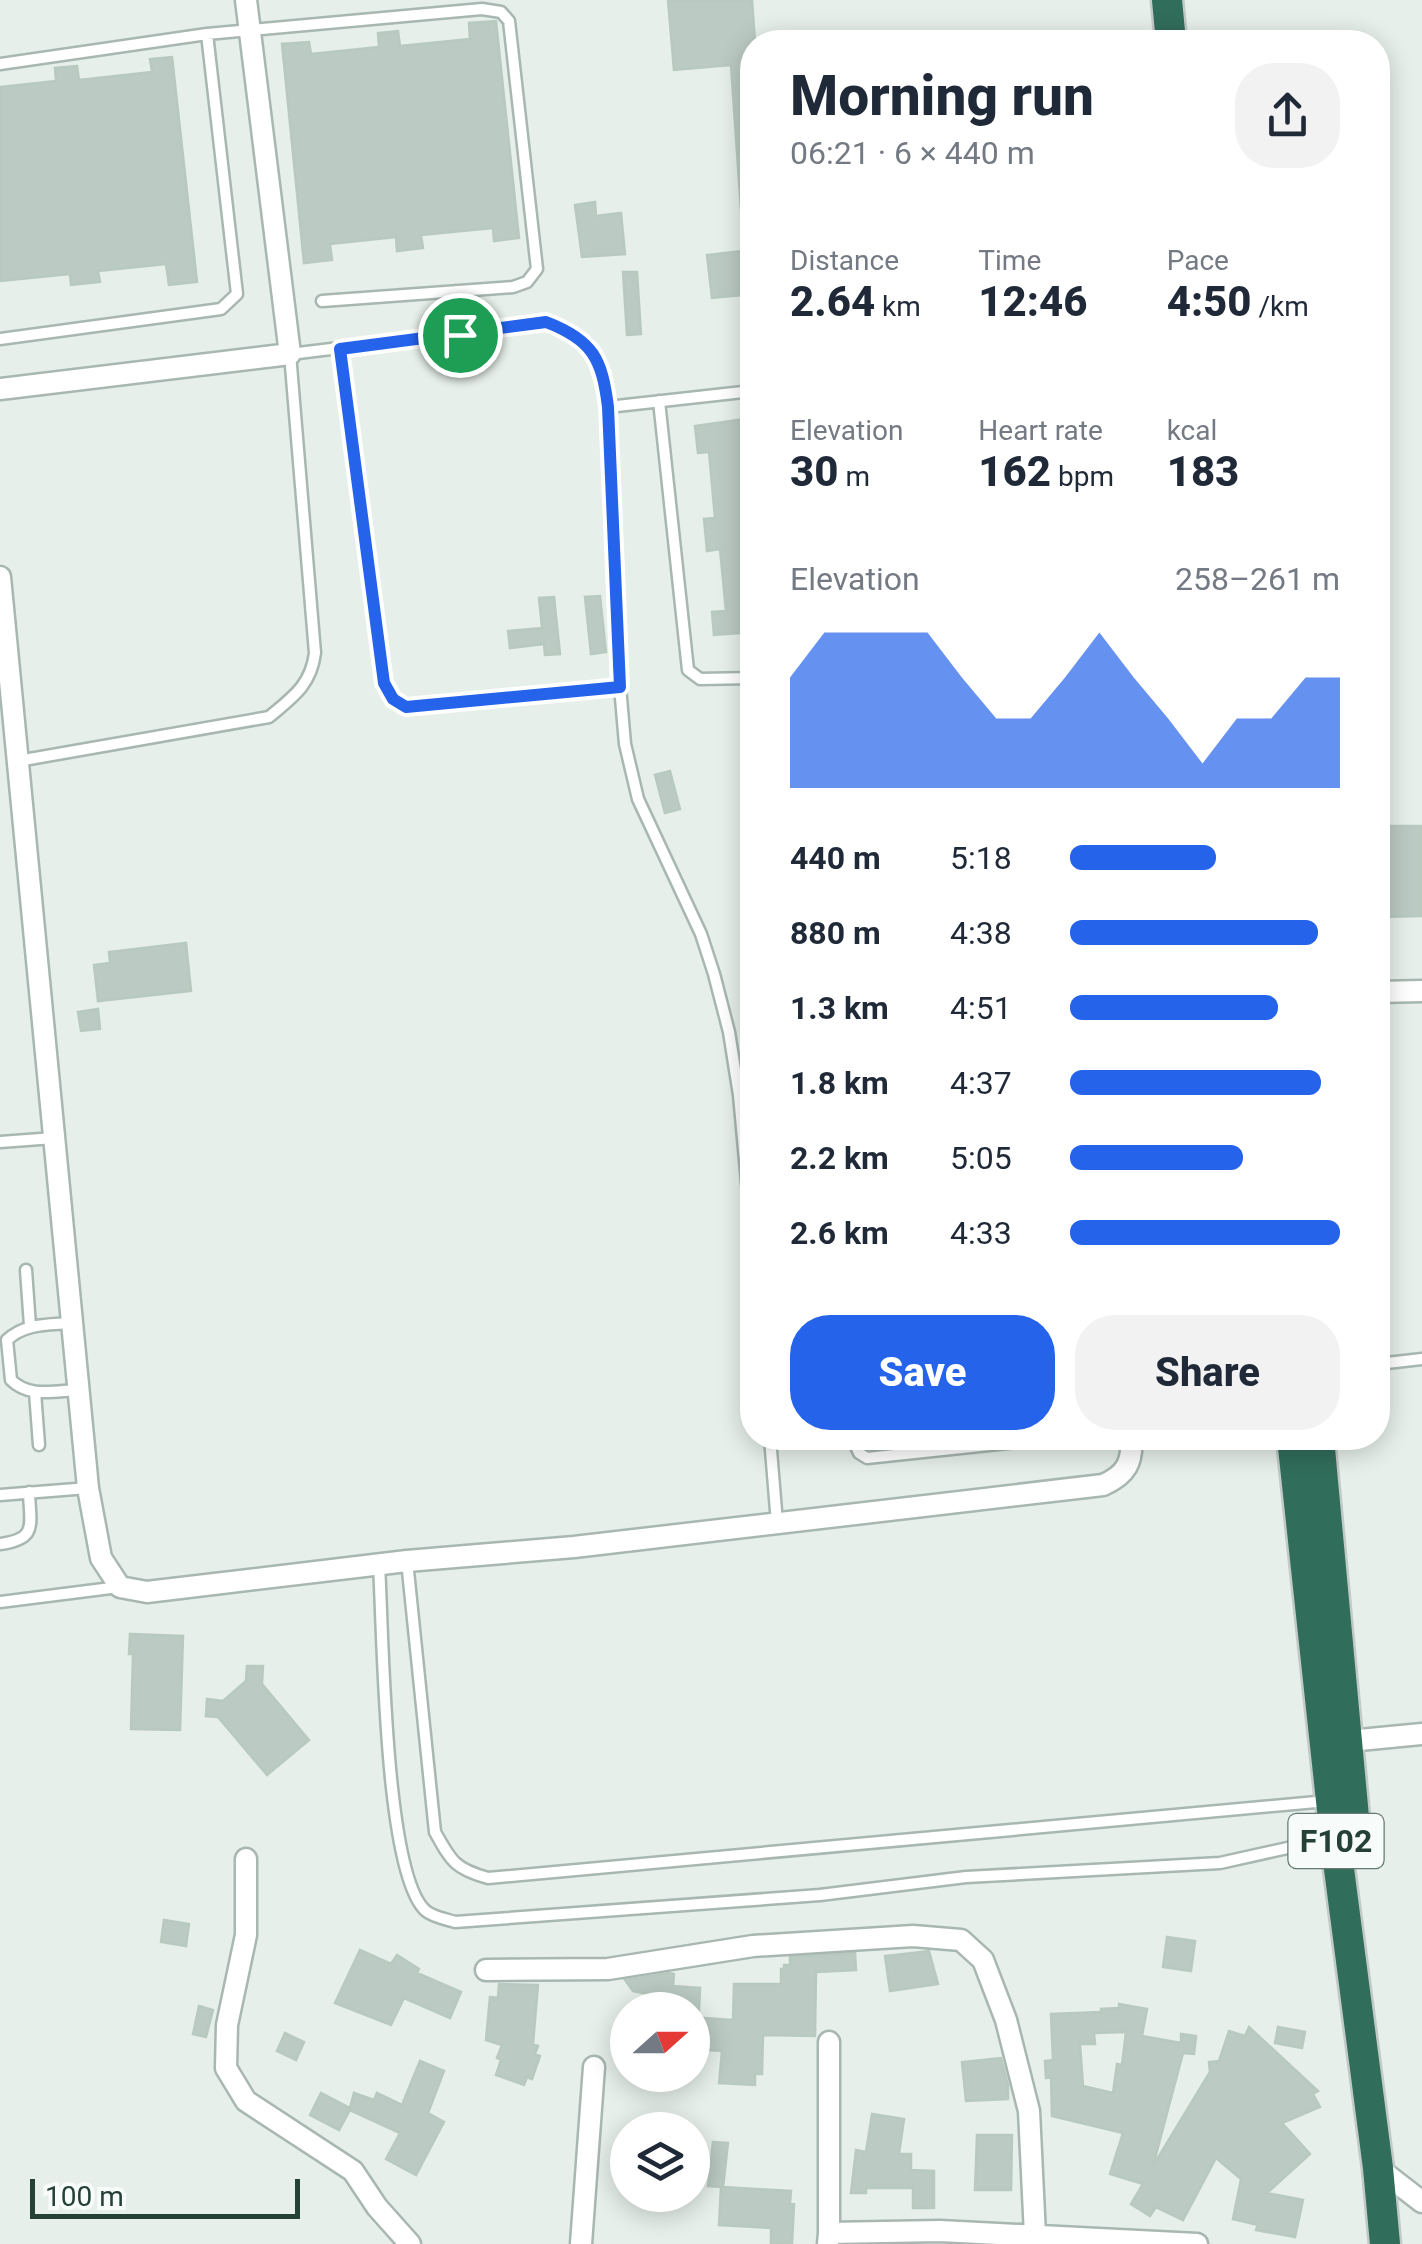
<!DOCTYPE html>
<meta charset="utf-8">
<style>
:root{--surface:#fff;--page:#f2f2f3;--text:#1f2937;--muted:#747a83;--accent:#2563eb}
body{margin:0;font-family:Roboto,sans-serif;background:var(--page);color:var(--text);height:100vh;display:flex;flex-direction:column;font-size:38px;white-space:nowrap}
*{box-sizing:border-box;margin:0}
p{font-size:32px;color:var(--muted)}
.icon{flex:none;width:55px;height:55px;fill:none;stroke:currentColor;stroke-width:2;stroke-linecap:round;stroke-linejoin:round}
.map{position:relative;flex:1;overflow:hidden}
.panel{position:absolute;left:740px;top:30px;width:650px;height:1420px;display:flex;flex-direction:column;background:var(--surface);border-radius:40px;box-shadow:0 5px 25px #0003}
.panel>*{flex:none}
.needle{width:65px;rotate:69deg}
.tools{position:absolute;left:610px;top:1992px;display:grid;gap:20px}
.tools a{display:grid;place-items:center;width:100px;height:100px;border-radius:50%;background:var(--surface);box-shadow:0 5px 25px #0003;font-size:50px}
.scale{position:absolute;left:30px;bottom:25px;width:270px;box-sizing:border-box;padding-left:10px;border:5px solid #254137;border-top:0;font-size:28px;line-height:35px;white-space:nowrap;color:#254137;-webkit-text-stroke:8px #f7fbf9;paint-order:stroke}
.pin{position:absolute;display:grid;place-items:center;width:85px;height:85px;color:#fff;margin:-42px;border:5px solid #fff;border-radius:50%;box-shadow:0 2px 10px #0007}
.round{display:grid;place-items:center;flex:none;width:105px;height:105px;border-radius:40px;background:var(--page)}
.overview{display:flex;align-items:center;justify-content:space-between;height:170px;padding:0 50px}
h1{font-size:55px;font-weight:800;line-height:75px}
.stats{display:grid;grid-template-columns:repeat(3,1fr);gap:15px;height:170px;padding:10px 50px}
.stats div{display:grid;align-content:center}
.stats b{font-size:42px;font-weight:800}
.stats small{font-size:28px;font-weight:400}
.stats p{font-size:28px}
.chart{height:280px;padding:20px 50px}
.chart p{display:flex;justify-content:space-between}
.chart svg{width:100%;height:180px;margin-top:10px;fill:var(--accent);opacity:.7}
.primary-button{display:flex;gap:20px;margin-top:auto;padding:20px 50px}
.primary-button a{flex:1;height:115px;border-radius:40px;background:var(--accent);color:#fff;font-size:40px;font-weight:800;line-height:115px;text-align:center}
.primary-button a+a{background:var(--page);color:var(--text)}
ul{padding:0 50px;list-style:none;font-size:32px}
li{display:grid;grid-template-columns:160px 120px 1fr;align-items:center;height:75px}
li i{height:25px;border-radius:12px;background:var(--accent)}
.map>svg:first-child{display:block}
.building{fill:#bbcac3;stroke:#b8c9c0;stroke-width:2.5;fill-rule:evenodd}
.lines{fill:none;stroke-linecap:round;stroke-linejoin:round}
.lane-casing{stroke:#a8b7b1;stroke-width:15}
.street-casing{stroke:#a8b7b1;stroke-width:25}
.highway-casing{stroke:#c2cac7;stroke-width:35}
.lane{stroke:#fff;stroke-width:10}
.street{stroke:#fff;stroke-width:20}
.highway{stroke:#316d5b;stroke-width:30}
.route-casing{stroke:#fff;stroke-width:20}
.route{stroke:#2563eb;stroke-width:12}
.labels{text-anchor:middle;stroke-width:8;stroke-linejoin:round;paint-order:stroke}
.shield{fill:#f7fbf9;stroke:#647971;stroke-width:2.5}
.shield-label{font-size:32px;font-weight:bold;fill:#254137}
</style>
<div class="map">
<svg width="1422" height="2244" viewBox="0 0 1422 2244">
<rect width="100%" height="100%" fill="#e6efea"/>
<path class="building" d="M668,0H752L755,42L752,210H741L731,65L674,70Z
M496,21L519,238L494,241L493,228L421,235L423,248L397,251L396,237L330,244L332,260L304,263L282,44L309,42L311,54L379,47L378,33L398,31L400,46L470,39L469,23Z
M172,57L197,282L169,285L166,264L98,271L100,282L71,285L70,274L0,281V87L56,81L55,68L77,66L79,80L152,72L150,59Z
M595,202L596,216L621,213L625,254L582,257L575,205Z
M752,250V294L712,298L707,255Z
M623,272H637L641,334L627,335Z
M752,418V632L714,635L712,612L726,611L720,549L707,551L704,519L715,518L709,452L698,453L695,426Z
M600,596L606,652L591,654L585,597Z
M554,597L560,654L545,655L544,644L510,648L508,631L542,628L539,598Z
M670,771L680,809L665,813L655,775Z
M1379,826H1422V916L1381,917Z
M186,943L191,991L98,1001L94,965L110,963L109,952Z
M98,1009L100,1029L81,1031L78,1012Z
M130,1634L183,1636L180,1730L131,1729L133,1654H129Z
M247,1666H263L262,1684L309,1740L267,1775L218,1717L206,1716L207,1699L223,1701L246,1681Z
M164,1920L189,1924L186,1946L161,1942Z
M1167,1937L1195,1941L1191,1971L1163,1967Z
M360,1950L391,1964L397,1955L419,1969L417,1973L461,1992L450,2018L404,1998L391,2025L335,2003Z
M929,1951L938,1984L890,1991L885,1956Z
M855,1953L856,1970L816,1972L815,2036L763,2035L762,2074H755V2085L719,2083L722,2051L692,2049V2017L733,2020L734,1984H781V1969H784V1965H790V1957Z
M669,1973L674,1974L673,1986L700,1988L699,2010H668L669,1998L633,1991L625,1980Z
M499,1984L538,1985L533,2044L538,2046L535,2054L540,2056L532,2079L527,2077L524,2085L496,2075L501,2060L497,2058L502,2045L486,2040L490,1997L498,1998Z
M1119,2004L1147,2009L1142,2036L1181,2043V2034L1196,2036L1194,2054L1183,2053L1153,2166L1210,2072L1209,2062L1219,2061L1229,2031L1245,2036L1249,2027L1318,2091L1313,2094L1320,2107L1282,2123L1310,2154L1267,2193L1303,2200L1295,2237L1256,2230L1258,2225L1233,2219L1241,2179L1216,2158L1183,2220L1156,2207L1150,2216L1131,2204L1143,2184L1110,2174L1123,2133L1052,2116L1051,2077L1046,2078L1045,2061L1053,2060L1051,2014L1101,2012V2009L1119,2008ZM1126,2032L1122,2065L1117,2064L1113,2093L1083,2086L1080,2044H1095L1094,2033Z
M199,2006L213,2010L206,2037L193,2034Z
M1278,2027L1305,2032L1302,2048L1275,2043Z
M285,2033L304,2042L296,2060L277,2051Z
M1001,2058L1008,2085V2099L966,2101L962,2062Z
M420,2061L444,2071L428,2113L444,2122L416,2175L386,2159L400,2133L350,2110L339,2130L310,2115L321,2093L350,2108L354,2093L374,2100L377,2093L402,2105Z
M872,2114L904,2119L899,2154H911V2170L934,2171V2208H913V2188H866V2193H851L856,2150L866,2152Z
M977,2135H1012L1011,2190H975Z
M713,2142L728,2143L723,2187L791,2191L790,2203L794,2204L792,2244H771V2228L719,2225L721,2187L708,2186Z"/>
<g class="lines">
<g class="lane-casing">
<path id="lane" d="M0,64L207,34L482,9L501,12L509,21L537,269L527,282L513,287L322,301
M456,291L460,335
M0,339L221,309L237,294L207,34
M340,349L384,683L393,699L406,707L620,687
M659,401L688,670L700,679L752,678
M608,407L752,391
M18,761L269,717C293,697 311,685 315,653L290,354L545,323L588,344L603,372L608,407L619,675L625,744L638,799L701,934L714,974L729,1032L739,1095L752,1237
M0,1142L54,1138
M26,1270L30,1326
M71,1323C48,1325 25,1323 7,1340L11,1380C29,1398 54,1391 78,1390
M1378,1364L1422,1359
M35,1392L39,1445
M770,1438L777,1523
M852,1438L859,1453L867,1458L1054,1438
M0,1495L88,1488
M0,1544C38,1539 30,1525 29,1492
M407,1561L435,1832C451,1861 455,1869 488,1878L1327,1801
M379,1565C383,1629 384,1875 426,1911C433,1917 446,1919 455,1922L820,1895L966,1877L1220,1863L1333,1838
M0,1602L119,1587"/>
</g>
<g class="street-casing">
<path id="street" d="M0,389L290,354L246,0
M0,577L88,1488L101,1558L120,1587L147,1592L407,1561L574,1547L1103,1485C1126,1475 1133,1462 1131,1438
M1378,992L1422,991
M1349,1741L1422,1734
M246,1859V1935L227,2025L226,2068L246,2101L353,2171L377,2207L410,2244
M486,1970L608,1969L753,1946L913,1936L961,1940L983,1960L1006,2020L1029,2111L1035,2235
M1378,2168L1422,2202
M829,2233V2042
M581,2244L594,2067
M828,2244L829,2233L940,2231L1197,2244"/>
</g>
<g class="highway-casing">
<path id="highway" d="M1167,0L1171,42
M1292,1438L1335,1838L1378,2168L1385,2244
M1319,1438L1356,1839"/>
</g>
<use href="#lane" class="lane"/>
<use href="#street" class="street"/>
<use href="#highway" class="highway"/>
</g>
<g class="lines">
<g class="route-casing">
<path id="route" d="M546,322C593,340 602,359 608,407L620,687L406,707L393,699L384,683L340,349Z"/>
</g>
<use href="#route" class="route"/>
</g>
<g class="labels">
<rect class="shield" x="1288.5" y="1814" width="95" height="54" rx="8"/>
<g class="shield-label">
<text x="1336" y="1852">F102</text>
</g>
</g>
</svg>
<div class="tools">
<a><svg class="needle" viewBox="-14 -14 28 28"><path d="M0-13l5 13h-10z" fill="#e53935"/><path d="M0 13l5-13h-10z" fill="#747a83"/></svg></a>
<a><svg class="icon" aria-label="layers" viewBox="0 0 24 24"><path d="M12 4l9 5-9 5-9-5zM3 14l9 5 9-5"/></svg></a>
</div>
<div class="scale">100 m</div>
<div class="pin" style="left:460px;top:335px;background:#1e9e55"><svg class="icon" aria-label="arrive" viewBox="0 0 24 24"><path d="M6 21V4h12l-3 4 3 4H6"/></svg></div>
<section class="panel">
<div class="overview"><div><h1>Morning run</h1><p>06:21 · 6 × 440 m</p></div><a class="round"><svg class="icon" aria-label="share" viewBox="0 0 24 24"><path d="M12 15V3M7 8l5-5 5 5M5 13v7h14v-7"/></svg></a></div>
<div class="stats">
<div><p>Distance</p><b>2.64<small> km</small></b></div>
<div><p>Time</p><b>12:46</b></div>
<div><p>Pace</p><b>4:50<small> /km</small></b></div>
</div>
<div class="stats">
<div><p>Elevation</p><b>30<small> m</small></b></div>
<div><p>Heart rate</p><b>162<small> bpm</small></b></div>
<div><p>kcal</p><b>183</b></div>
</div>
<div class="chart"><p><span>Elevation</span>258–261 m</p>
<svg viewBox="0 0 160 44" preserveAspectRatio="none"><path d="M0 44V17L10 6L20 6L30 6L40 6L50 17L60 27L70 27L80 17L90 6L100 17L110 27L120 38L130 27L140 27L150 17L160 17V44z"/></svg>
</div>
<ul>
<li><b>440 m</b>5:18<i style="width:54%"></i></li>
<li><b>880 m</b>4:38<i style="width:92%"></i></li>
<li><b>1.3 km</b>4:51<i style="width:77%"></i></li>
<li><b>1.8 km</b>4:37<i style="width:93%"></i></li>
<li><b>2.2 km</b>5:05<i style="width:64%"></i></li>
<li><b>2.6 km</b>4:33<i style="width:100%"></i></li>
</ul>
<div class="primary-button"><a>Save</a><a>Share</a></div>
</section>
</div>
